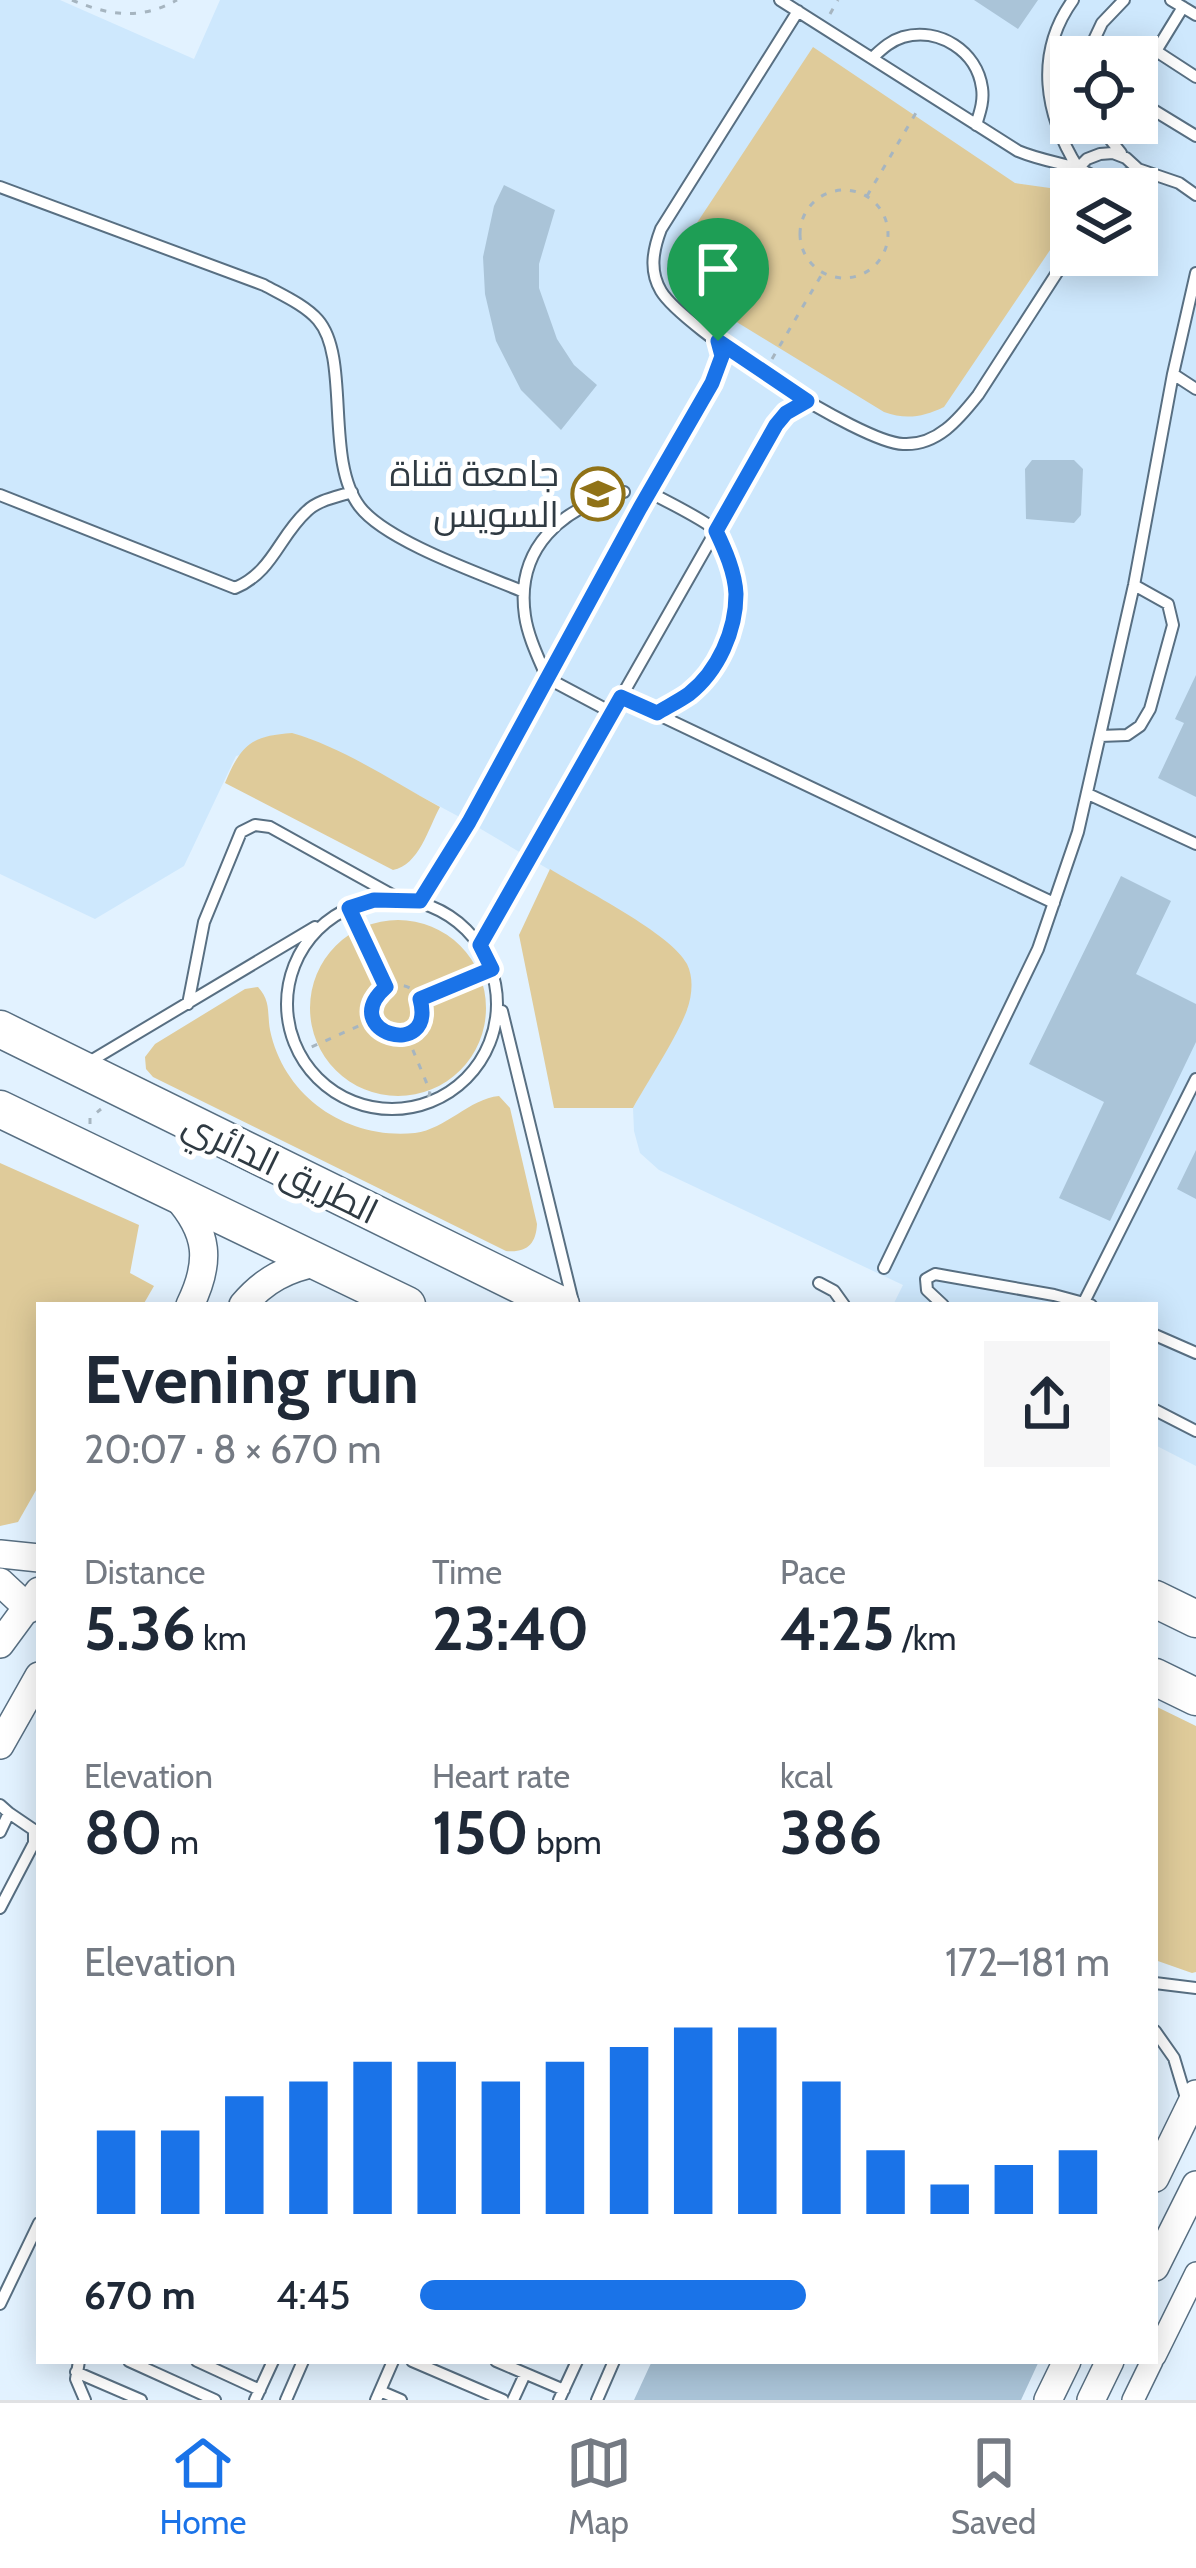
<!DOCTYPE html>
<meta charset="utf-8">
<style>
:root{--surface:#fff;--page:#f6f6f7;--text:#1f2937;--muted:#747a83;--line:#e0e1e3;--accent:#1a73e8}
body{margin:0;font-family:Cabin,Cairo,sans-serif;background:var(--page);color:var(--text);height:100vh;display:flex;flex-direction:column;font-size:45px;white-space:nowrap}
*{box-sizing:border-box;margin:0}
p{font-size:39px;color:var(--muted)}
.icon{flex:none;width:66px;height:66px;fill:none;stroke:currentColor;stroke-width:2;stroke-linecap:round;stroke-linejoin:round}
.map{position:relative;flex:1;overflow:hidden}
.sheet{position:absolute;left:36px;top:1302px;width:1122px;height:1062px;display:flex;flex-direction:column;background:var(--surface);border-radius:0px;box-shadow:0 6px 30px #0003}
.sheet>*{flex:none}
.fabs{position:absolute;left:1050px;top:36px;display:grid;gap:24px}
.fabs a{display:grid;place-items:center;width:108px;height:108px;border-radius:0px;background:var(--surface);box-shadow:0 6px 30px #0003;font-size:60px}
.pin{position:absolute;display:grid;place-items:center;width:102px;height:102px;color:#fff;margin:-123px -51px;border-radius:50% 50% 50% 0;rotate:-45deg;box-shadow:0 0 12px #0007}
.pin .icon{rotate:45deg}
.round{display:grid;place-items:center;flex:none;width:126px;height:126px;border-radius:0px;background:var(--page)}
.overview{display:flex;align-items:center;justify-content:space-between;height:204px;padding:0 48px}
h1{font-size:66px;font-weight:800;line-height:90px}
.metrics{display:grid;grid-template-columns:repeat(3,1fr);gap:18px;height:204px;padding:12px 48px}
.metrics div{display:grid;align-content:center}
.metrics b{font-size:60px;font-weight:800}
.metrics small{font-size:33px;font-weight:400}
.metrics p{font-size:33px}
.chart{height:336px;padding:24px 48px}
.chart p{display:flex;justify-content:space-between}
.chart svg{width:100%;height:216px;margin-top:12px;stroke:var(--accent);stroke-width:6}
ul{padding:0 48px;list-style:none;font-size:39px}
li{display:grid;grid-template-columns:192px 144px 1fr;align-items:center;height:90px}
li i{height:30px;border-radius:15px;background:var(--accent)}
.dock{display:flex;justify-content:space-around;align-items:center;height:168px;border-top:3px solid var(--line);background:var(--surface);font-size:33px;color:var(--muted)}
.dock a{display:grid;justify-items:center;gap:6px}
.dock .current{color:var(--accent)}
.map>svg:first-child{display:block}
.built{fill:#cee8fd;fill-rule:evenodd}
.green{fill:#dfcb9a}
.building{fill:#aac4d8}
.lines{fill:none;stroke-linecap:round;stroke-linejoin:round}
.service-casing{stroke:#586f82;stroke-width:14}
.minor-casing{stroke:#586f82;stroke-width:24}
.tertiary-casing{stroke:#586f82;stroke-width:30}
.primary-casing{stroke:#586f82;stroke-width:39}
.path{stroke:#a6b5c0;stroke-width:3;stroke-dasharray:6 9;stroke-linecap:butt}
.service{stroke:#fff;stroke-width:10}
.minor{stroke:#fff;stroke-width:21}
.tertiary{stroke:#fff;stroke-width:27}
.primary{stroke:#fff;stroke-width:36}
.route-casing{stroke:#fff;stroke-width:24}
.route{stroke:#1a73e8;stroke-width:15}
.labels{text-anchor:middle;stroke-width:10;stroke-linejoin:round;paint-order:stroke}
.poi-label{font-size:36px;fill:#2f3a42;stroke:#fff;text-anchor:end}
.street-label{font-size:36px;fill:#2f3a42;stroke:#fff}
</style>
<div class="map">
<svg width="1196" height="2400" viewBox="0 0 1196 2400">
<rect width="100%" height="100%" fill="#e2f2ff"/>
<path class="built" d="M0,0H60L194,59L220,0H1196V1466L1155,1445V1305H893L903,1285L659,1170L640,1153L634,1131L633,1108L688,1008L639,923L469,822L345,756L308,738L236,756L184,866L95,919L0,874ZM1071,57H1137V123H1071ZM1071,189H1137V255H1071Z"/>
<path class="green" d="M813,47L1015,183L1071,191V219L944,407C923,417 906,420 884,412L704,302C685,276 676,270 687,238Z
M292,733C344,748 392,781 440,807C428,829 419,865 393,870L225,783C241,745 250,736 292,733Z
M550,869C582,889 672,934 687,964C694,978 692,996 687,1010C676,1039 649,1079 633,1108H554L519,935Z
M310 1008a88 88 0 1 1 176 0a88 88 0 1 1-176 0Z
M258,987C271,1001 267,1013 270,1030C284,1097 347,1140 415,1133C446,1129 469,1099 499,1096L510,1108L537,1224C536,1244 527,1253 506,1251L153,1077L146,1069L145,1057L155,1044L245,989Z
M0,1163L139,1225L130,1273L154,1286L143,1305H39V1485L18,1522L0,1526Z
M1155,1706L1196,1726V1972L1192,1973L1155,1960Z"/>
<path class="building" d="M974,0H1038L1018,29Z
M504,185L555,210L539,264V288L557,339L574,365L597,385L561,430L521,390L496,341L485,294L483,257L494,206Z
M1032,460H1074L1083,469L1081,515L1074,523L1026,519L1025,469Z
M1196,675V797L1158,778L1184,723L1175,719Z
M1121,876L1171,901L1136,974L1196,1004V1042L1110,1221L1059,1198L1104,1102L1029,1064Z
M1196,1150V1199L1177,1189Z
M652,2361H1039L1021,2400H634Z"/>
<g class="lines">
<g class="service-casing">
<path id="service" d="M780,0L1018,151C1037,159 1055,162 1074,167C1087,170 1079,170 1092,175C1108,182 1124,177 1138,169
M1073,0C1034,54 1045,115 1078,168
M1171,0L1196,15
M798,11L661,229C653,250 649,271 661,291C683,328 861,443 903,444C937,446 959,419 978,395L1071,251
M1156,51L1196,77
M1086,57L1102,23L1124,0
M872,58C882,49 890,41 903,37C939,27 977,51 982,88C984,101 980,112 976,125
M1137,82L1183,7
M1137,100L1196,136
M1097,123L1121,153
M1078,168L1087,159L1100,154L1113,153L1126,158L1138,169L1179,183L1196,195
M0,187L264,285C282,295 305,305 318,320C351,358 324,461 360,507C386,541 481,574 522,591
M1173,374L1196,389
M649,492C664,500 705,520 715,530C743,559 737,634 716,666C701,687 678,700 657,713
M0,495L235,588C273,572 279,536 307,511C318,500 337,497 352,492
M621,697L1054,903
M611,712L547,678C539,659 528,637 525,616C515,548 562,507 624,492
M1100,736L1127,735L1140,726L1150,709L1173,625L1168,604L1134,585
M1088,794L1196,844
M287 1004a105 105 0 1 1 210 0a105 105 0 1 1-210 0Z
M420,901L469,822L640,508L712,384L722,357L718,341
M480,945L776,425L786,413L807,401
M188,1004L204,922L241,832L255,825L270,827L396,897
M502,1011L573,1302
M89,1062L315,927
M884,1268L1038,949L1078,832L1134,585L1173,374L1196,273
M819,1283L834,1291L844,1305
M1084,1302L1196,1079
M943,1305L927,1290L926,1279L935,1274L1054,1295L1091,1305
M1155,1335L1196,1353
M1155,1410L1196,1431
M0,1805L9,1813L0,1832
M0,1908L34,1843V1830L9,1813
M1155,1983L1196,1988
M1155,2031L1174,2058L1186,2098
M0,2304L39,2223
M79,2361L76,2379L85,2400
M129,2361L215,2400
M197,2361L260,2390
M412,2361L503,2400
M496,2361L564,2390
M76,2372L141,2400
M380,2391L401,2400
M255,2400L273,2361
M286,2400L303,2361
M376,2400L393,2361
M513,2400L525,2374
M559,2400L577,2361
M597,2400L614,2361"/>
</g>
<g class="minor-casing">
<path id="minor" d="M1155,2356L1196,2273
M1133,2400L1152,2361"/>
</g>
<g class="tertiary-casing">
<path id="tertiary" d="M176,1196C209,1233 211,1262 190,1305
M243,1305C264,1280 287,1268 320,1262
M0,1554L39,1558
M0,1582L29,1609
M0,1644L39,1591
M0,1745L39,1676
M1155,2178L1196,2094
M1155,2267L1196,2185
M1048,2400L1067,2361
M1091,2400L1110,2361"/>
</g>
<g class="primary-casing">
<path id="primary" d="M0,1029L561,1305
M0,1109L407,1305
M1155,1599L1196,1619
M1155,1677L1196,1697"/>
</g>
<path class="path" d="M72,0C110,16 141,20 177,0
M830,14L838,0
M800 234a44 44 0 1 1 88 0a44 44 0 1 1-88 0Z
M867,196L920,106
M772,359L822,274
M349,908L386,987
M373 1010a25 25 0 1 1 50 0a25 25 0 1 1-50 0Z
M422,999L492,969
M407,1036L430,1091L427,1105
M298,1053L372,1020
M90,1124V1118L101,1109"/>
<use href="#service" class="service"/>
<use href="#minor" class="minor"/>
<use href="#tertiary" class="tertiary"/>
<use href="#primary" class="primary"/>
</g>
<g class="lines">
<g class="route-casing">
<path id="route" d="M718,341L807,401L786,413L776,425L716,531C725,550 735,572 736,594C736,631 718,671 689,694C679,701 667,707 657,713L621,697L480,945L492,969L420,999C437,1062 335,1032 386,987L349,908L374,900L420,901L469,822L640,508L712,383L722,356Z"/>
</g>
<use href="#route" class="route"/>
</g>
<defs>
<g id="university-ring" transform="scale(2.7)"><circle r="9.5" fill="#fff" stroke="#907217" stroke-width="1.5"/><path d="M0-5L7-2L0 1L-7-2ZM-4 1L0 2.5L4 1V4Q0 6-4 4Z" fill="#907217"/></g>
</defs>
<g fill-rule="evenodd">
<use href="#university-ring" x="598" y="494"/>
</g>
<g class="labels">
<g class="poi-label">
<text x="559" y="486">جامعة قناة<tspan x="559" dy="41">السويس</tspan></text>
</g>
<g class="street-label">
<text transform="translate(281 1167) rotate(26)" y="13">الطريق الدائري</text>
</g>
</g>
</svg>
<div class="fabs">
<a><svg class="icon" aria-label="locate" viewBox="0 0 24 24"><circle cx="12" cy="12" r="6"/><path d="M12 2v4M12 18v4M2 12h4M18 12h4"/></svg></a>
<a><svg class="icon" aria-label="layers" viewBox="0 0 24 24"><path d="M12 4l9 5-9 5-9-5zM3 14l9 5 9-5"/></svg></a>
</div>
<div class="pin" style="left:718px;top:341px;background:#1e9e55"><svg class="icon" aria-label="arrive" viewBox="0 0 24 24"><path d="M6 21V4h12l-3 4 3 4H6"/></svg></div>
<section class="sheet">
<div class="overview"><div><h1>Evening run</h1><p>20:07 · 8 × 670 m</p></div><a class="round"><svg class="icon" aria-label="share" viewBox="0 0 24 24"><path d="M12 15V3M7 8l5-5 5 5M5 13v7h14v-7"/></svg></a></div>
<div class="metrics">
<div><p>Distance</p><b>5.36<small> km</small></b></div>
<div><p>Time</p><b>23:40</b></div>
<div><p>Pace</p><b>4:25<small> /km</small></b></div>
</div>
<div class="metrics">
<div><p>Elevation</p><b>80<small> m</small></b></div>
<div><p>Heart rate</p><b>150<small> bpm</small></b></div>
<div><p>kcal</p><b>386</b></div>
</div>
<div class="chart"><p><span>Elevation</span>172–181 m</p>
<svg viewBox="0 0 160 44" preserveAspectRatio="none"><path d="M5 44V27M15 44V27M25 44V20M35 44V17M45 44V13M55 44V13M65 44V17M75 44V13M85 44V10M95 44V6M105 44V6M115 44V17M125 44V31M135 44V38M145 44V34M155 44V31"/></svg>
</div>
<ul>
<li><b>670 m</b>4:45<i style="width:56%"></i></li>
</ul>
</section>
</div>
<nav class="dock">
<a class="current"><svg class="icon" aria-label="home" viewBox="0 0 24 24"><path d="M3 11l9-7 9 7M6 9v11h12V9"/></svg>Home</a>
<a><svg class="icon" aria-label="map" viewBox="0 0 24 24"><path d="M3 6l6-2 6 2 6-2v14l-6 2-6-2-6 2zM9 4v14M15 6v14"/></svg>Map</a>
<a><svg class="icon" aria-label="saved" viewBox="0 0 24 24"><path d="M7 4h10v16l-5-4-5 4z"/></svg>Saved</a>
</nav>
